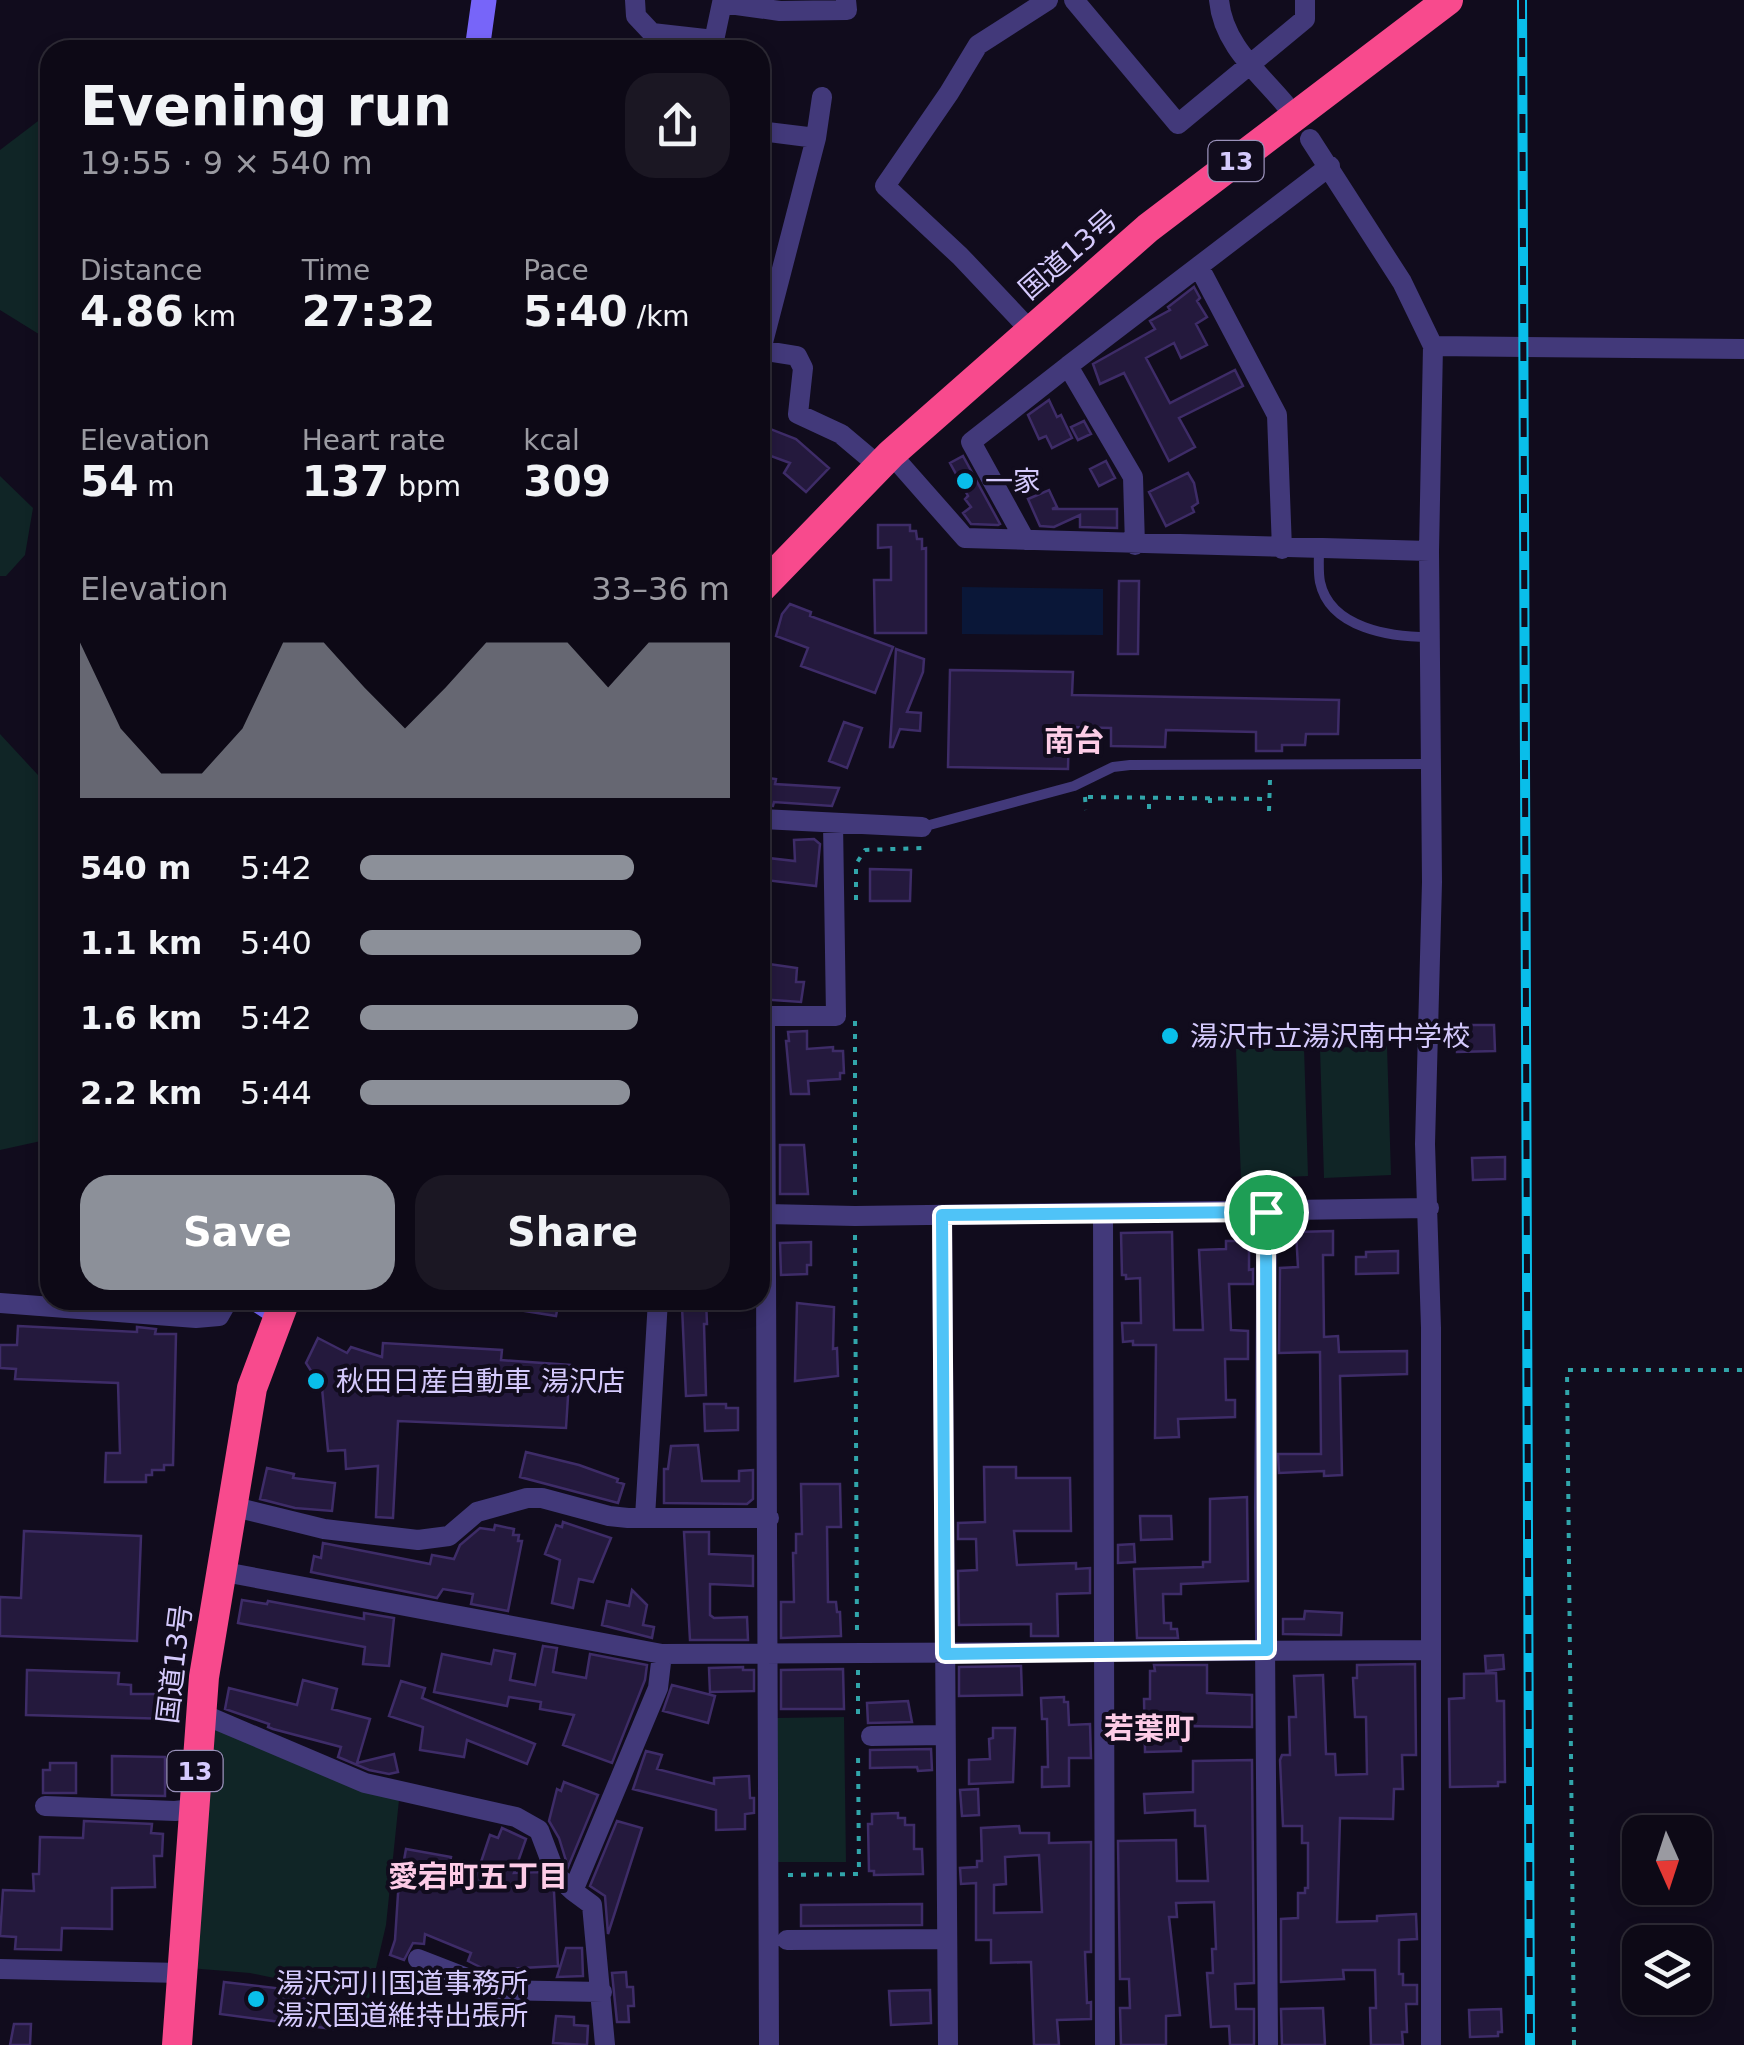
<!DOCTYPE html>
<meta charset="utf-8">
<style>
:root{--surface:#0d0916;--page:#1b1723;--text:#f1f3f6;--muted:#9a9aa1;--line:#2d2a35;--accent:#8c9099}
body{margin:0;font-family:"DejaVu Sans","Noto Sans JP",sans-serif;background:var(--page);color:var(--text);height:100vh;display:flex;flex-direction:column;font-size:38px;white-space:nowrap}
*{box-sizing:border-box;margin:0}
p{font-size:32px;color:var(--muted)}
.icon{flex:none;width:55px;height:55px;fill:none;stroke:currentColor;stroke-width:2;stroke-linecap:round;stroke-linejoin:round}
.map{position:relative;flex:1;overflow:hidden}
.drawer{position:absolute;left:40px;top:40px;width:730px;height:1270px;display:flex;flex-direction:column;background:var(--surface);border-radius:30px;box-shadow:0 5px 15px #0003,0 0 0 2px var(--line)}
.drawer>*{flex:none}
.needle{width:65px;rotate:177deg}
.buttons{position:absolute;left:1622px;top:1815px;display:grid;gap:20px}
.buttons a{display:grid;place-items:center;width:90px;height:90px;border-radius:20px;background:var(--surface);box-shadow:0 5px 15px #0003,0 0 0 2px var(--line);font-size:50px}
.pin{position:absolute;display:grid;place-items:center;width:85px;height:85px;color:#fff;margin:-42px;border:5px solid #fff;border-radius:50%;box-shadow:0 2px 10px #0007}
.round{display:grid;place-items:center;flex:none;width:105px;height:105px;border-radius:30px;background:var(--page)}
.headline{display:flex;align-items:center;justify-content:space-between;height:170px;padding:0 40px}
h1{font-size:55px;font-weight:700;line-height:75px}
.figures{display:grid;grid-template-columns:repeat(3,1fr);gap:15px;height:170px;padding:10px 40px}
.figures div{display:grid;align-content:center}
.figures b{font-size:42px;font-weight:700}
.figures small{font-size:28px;font-weight:400}
.figures p{font-size:28px}
.chart{height:280px;padding:20px 40px}
.chart p{display:flex;justify-content:space-between}
.chart svg{width:100%;height:180px;margin-top:10px;fill:var(--accent);opacity:.7}
.button{display:flex;gap:20px;margin-top:auto;padding:20px 40px}
.button a{flex:1;height:115px;border-radius:30px;background:var(--accent);color:#fff;font-size:40px;font-weight:700;line-height:115px;text-align:center}
.button a+a{background:var(--page);color:var(--text)}
ul{padding:0 40px;list-style:none;font-size:32px}
li{display:grid;grid-template-columns:160px 120px 1fr;align-items:center;height:75px}
li i{height:25px;border-radius:12px;background:var(--accent)}
.map>svg:first-child{display:block}
.green{fill:#102526}
.water{fill:#0a1738}
.building{fill:#24193d;stroke:#3e2c68;stroke-width:2.5;fill-rule:evenodd}
.lines{fill:none;stroke-linecap:round;stroke-linejoin:round}
.path{stroke:#31a5aa;stroke-width:4;stroke-dasharray:5 8;stroke-linecap:butt}
.lane{stroke:#42397a;stroke-width:10}
.street{stroke:#42397a;stroke-width:20}
.secondary{stroke:#7765f9;stroke-width:25}
.highway{stroke:#f84a8d;stroke-width:30}
.rail-casing{stroke:#09beea;stroke-width:10}
.rail{stroke:#110c1d;stroke-width:6;stroke-dasharray:19;stroke-linecap:butt}
.route-casing{stroke:#fff;stroke-width:20}
.route{stroke:#4fc3f7;stroke-width:12}
.poi-dot{fill:#09beea;stroke:#110c1d;stroke-width:4}
.labels{text-anchor:middle;stroke-width:8;stroke-linejoin:round;paint-order:stroke}
.shield{fill:#110c1d;stroke:#9a91ba;stroke-width:2.5}
.shield-label{font-size:25px;font-weight:bold;fill:#d5cafd}
.street-label{font-size:28px;fill:#d5cafd;stroke:#110c1d}
.poi-label{font-size:28px;fill:#d5cafd;stroke:#110c1d;text-anchor:start}
.neighbourhood-label{font-size:30px;font-weight:bold;fill:#fdcce7;stroke:#110c1d}
</style>
<div class="map">
<svg width="1744" height="2045" viewBox="0 0 1744 2045">
<rect width="100%" height="100%" fill="#110c1d"/>
<path class="green" d="M50,112V341L0,310V150Z
M0,476L33,508L25,555L6,576H0Z
M0,734L50,788V1139L0,1150Z
M1387,1046L1391,1175L1324,1178L1320,1048Z
M1304,1047L1308,1176L1241,1179L1236,1049Z
M844,1717L846,1862H778L776,1718Z
M204,1723L399,1800L386,1925L369,1998L250,1973L189,1968Z"/>
<path class="water" d="M962,587L1103,589V635L962,634Z"/>
<path class="building" d="M1194,287L1200,298L1197,301L1207,317L1196,324L1207,345L1181,358L1174,343L1146,358L1170,403L1235,370L1243,386L1179,418L1195,447L1169,461L1124,373L1100,384L1093,364L1155,329L1150,321L1170,310L1168,307Z
M1049,400L1057,417L1061,415L1072,438L1052,448L1046,436L1039,439L1028,415Z
M1084,421L1091,434L1078,440L1071,427Z
M760,425L796,439L829,468L806,492L784,473L790,463L760,452Z
M963,456L1000,524L998,525L971,524L963,513L971,507L965,499L968,496L950,463Z
M1106,461L1115,478L1099,486L1090,469Z
M1188,473L1194,483L1198,503L1192,507L1194,512L1166,526L1149,492Z
M1049,490L1057,507L1052,509H1117V528L1080,527V515L1054,527L1040,526L1028,499Z
M878,525H910V531H916L917,539H922V549L926,548V633H875L874,580H891V547L878,548Z
M1119,581H1139L1138,654H1118Z
M790,604L811,612L810,616L893,647L875,693L801,666L808,648L776,636L782,614Z
M896,649L924,659L923,672L907,712L921,713L920,731L900,729L893,747H890Z
M950,670L1073,672L1072,695L1339,700L1338,734H1306L1305,745H1282V751H1256V732L1166,730L1165,747L1111,746V728L1069,727L1068,769L948,767Z
M844,722L862,728L847,768L829,761Z
M760,777L776,779L775,784L839,788L832,806L774,802L773,806L760,805Z
M814,839L820,844L816,886L765,880L768,858L795,861L794,840Z
M870,869L911,870L910,901H870Z
M769,964L797,968L796,982H804L801,1002L760,999V974L768,975Z
M1457,1025H1494L1495,1051L1457,1052Z
M807,1031V1049L833,1047V1051H843L844,1073H840V1079L808,1081L809,1094H791L786,1041H789L788,1032Z
M780,1145H804L808,1194H780Z
M1505,1157V1179L1473,1180L1472,1158Z
M1333,1231V1255H1323L1324,1337L1338,1336L1339,1352L1407,1351V1374L1340,1376L1342,1475L1324,1476V1471L1279,1473L1278,1454H1321L1320,1352L1279,1353L1280,1268L1298,1267L1296,1232Z
M1172,1232L1174,1330H1203L1199,1250L1226,1249V1241H1249V1270L1253,1269V1284H1229L1231,1330L1248,1331V1359H1225L1226,1400H1235V1417L1178,1419L1179,1437L1155,1438L1156,1345H1133V1341L1123,1342L1122,1323H1141L1140,1278L1126,1279V1275H1122L1121,1233Z
M811,1242V1265H807V1274L781,1275L780,1243Z
M1398,1251V1273L1356,1274V1257H1366V1252Z
M512,1300H559L556,1316L512,1309Z
M687,1300H706L707,1324H704L706,1395L686,1396L682,1306L687,1305Z
M797,1303L834,1307L833,1349L837,1348L838,1376L795,1381Z
M18,1326L137,1332V1327L156,1329L155,1334H176L173,1465H164V1470H152V1475H146V1482H105L106,1453H120L118,1383L15,1379L16,1369L0,1368V1345H17Z
M318,1338L347,1353L351,1347L382,1357L383,1343L502,1350L501,1360L570,1365L566,1428L398,1421L393,1518L376,1517L378,1466L346,1469L345,1450L328,1451L322,1388L306,1363Z
M704,1404H726V1408H738V1430L705,1431Z
M698,1445L702,1481H739V1471L753,1470V1499L747,1504L664,1503V1469H668L671,1446Z
M526,1452L579,1465L618,1479L617,1482L624,1484L618,1503L520,1477Z
M984,1467H1016V1478H1070L1071,1531H1014L1017,1565L1076,1563V1569L1090,1568V1593L1057,1594L1058,1636H1031V1624L959,1625L958,1571L977,1570L976,1539H958V1523L985,1522Z
M267,1468L294,1474L293,1478L335,1483L332,1511L295,1508L260,1499Z
M801,1484H840L841,1527H827L828,1602H836L837,1612H840L841,1636L781,1638V1602H794L793,1553H796V1534H802Z
M1247,1497L1248,1581L1181,1584V1594H1163L1164,1623H1171V1629H1177L1178,1638H1137L1134,1569L1203,1567V1562H1210V1499Z
M1140,1516H1171L1172,1539L1141,1540Z
M563,1522L611,1538L593,1582L579,1579L573,1608L552,1603L560,1560L545,1554L556,1525L562,1527Z
M495,1525L514,1529L513,1535H519L518,1541H522L508,1611L471,1604L473,1594L443,1589L437,1598L311,1572L314,1556L321,1558L323,1543L430,1564L432,1555L454,1559L460,1545L480,1528L494,1530Z
M24,1531L141,1536L137,1641L0,1636V1597L21,1598Z
M684,1532H709V1554L753,1556V1586L710,1584V1615L714,1618L747,1617L748,1640H690Z
M1134,1544L1135,1562L1118,1563V1545Z
M632,1590L647,1605L643,1625L654,1627L652,1638L602,1625L607,1601L629,1606Z
M242,1600L267,1604L268,1601L364,1619V1613L394,1618L389,1666L363,1664L365,1647L238,1623Z
M1305,1611L1342,1613L1341,1635L1283,1634V1619H1304Z
M543,1646L557,1648L553,1672L586,1678L590,1654L647,1665L645,1680L612,1763L563,1745L574,1715L540,1709L541,1702L509,1697L507,1706L434,1692L442,1654L491,1664L494,1650L515,1654L510,1680L535,1685Z
M1503,1655L1504,1669L1486,1671L1485,1656Z
M1415,1664L1416,1755H1402L1403,1789H1394L1393,1819L1340,1818L1337,1922L1377,1921V1916L1416,1914L1417,1939L1399,1940V1974H1403V1985H1417V2004H1406L1407,2032H1402L1403,2045H1371L1370,2008H1376L1375,1970H1343L1344,1979L1281,1982V1919L1298,1918V1893H1305V1888H1308V1843H1302V1826H1283L1280,1760L1282,1755H1290L1289,1717H1296L1294,1676L1323,1675L1326,1754H1335L1336,1775L1367,1774L1366,1717H1355L1353,1678H1357V1665Z
M1154,1665H1207V1693L1252,1695V1727L1181,1726V1751L1145,1752L1144,1699H1150V1671H1155Z
M1021,1666L1022,1695L959,1696V1667Z
M743,1667V1670H754V1691L710,1692L709,1668Z
M843,1669L844,1709H781V1670Z
M27,1670L119,1673L118,1684L131,1685V1694H172V1719L26,1715Z
M1496,1673L1497,1701H1504L1505,1782H1498V1786L1450,1787L1449,1699L1464,1698V1674Z
M303,1680L337,1689L332,1709L370,1719L357,1763L394,1754L398,1772L389,1774L369,1770L338,1757L341,1747L273,1729L268,1727L269,1724L225,1709L229,1688L297,1705Z
M401,1681L425,1688L422,1698L535,1744L527,1764L467,1740L464,1757L420,1750L423,1727L389,1716Z
M672,1685L715,1696L708,1723L663,1711Z
M1064,1697V1702H1068L1069,1725L1090,1724L1091,1758H1069V1786L1042,1787V1767H1048L1047,1719H1042L1041,1698Z
M908,1701L912,1722L868,1723L867,1703Z
M993,1728H1015L1013,1782L969,1784V1760L990,1759L989,1739L993,1738Z
M870,1750L931,1749L932,1770L918,1771L917,1767L870,1768Z
M646,1751L662,1755L657,1769L714,1784V1778L749,1776L750,1798H754V1813L745,1814V1829L716,1830V1810L633,1789Z
M112,1756L165,1757V1796L112,1795Z
M1252,1760L1254,1983L1235,1984L1236,2009H1254V2045H1230L1229,2026L1211,2027L1207,1973H1213L1212,1949H1216L1214,1902L1176,1903L1177,1917H1169L1180,2015L1166,2016V2045H1121L1120,2008H1130L1129,1979H1120L1118,1841L1176,1840L1177,1881H1208L1205,1826H1195V1810L1145,1813L1144,1794L1193,1792V1761Z
M50,1763H76V1793H43V1770H50Z
M564,1782L598,1795L568,1867L559,1838L549,1821L557,1789L561,1791Z
M978,1789L979,1815L962,1816L960,1790Z
M898,1813V1818H905V1825H914V1849H922L923,1874L874,1875V1871H869L868,1824H872V1814Z
M84,1821L152,1824L151,1833L163,1834L162,1856H154L155,1887L112,1888V1929L62,1928L61,1950L15,1949L16,1937L0,1936L3,1890L34,1891L33,1874H39L40,1837L83,1838Z
M617,1821L642,1828L608,1934L605,1896L590,1886Z
M1019,1826L1020,1833H1049V1843L1091,1842V1952H1085L1087,2003L1091,2002V2019L1057,2020L1059,2045H1034L1031,1962L991,1963V1940H976V1883L961,1884L960,1868L977,1867V1861H982L981,1828ZM1039,1855L1042,1912L994,1913V1885L1006,1884L1005,1857Z
M502,1828L526,1839L514,1873L540,1872L554,1892L558,1966L486,1970L468,1961L471,1953L425,1934L424,1944L413,1943L404,1960L390,1955L395,1940L398,1894L406,1849L451,1857L448,1875L474,1883L490,1835L498,1838Z
M922,1904V1925L801,1926V1905Z
M566,1948H582L583,1976L557,1977Z
M626,1972L627,1987H633L634,2006H628L629,2022H617L612,1973Z
M224,1982L292,1990L291,1996L337,2004L333,2029L220,2014Z
M930,1990L931,2023L891,2025L889,1991Z
M1323,2008L1325,2045H1282L1281,2009Z
M1501,2009L1502,2032H1498V2036L1470,2037L1469,2010Z
M556,2016L574,2017V2025L588,2026L587,2045L553,2043Z
M14,2024H31L30,2045H10Z"/>
<g class="lines">
<path class="path" d="M1085,797L1086,810
M1088,797L1269,799
M1210,798V809
M1149,809V797
M1269,811L1270,780
M856,900V864L865,850L922,848
M855,1195V1020
M855,1235L857,1635
M858,1670V1720
M788,1875L859,1874L858,1750
M1574,2045L1567,1370H1744"/>
<path class="lane" d="M1319,549C1319,560 1318,572 1320,582C1330,629 1392,637 1429,637
M922,827L1074,786L1113,767L1130,765L1430,764"/>
<path class="street" d="M635,0L636,16L652,33L714,40
M1074,0L1178,124L1305,19V0
M1219,0C1223,44 1258,72 1285,104
M712,50L722,3L780,11L847,10L846,0
M760,131L816,138
M1310,139L1402,282L1433,346L1429,551L1432,882L1425,1144L1431,1328V2045
M1199,267L1277,415L1282,549
M1030,330L960,256L885,186L949,93L978,45L1048,0
M1433,346L1744,349
M760,350L797,356L803,368L798,414L841,434L879,466
M761,350L816,138L822,97
M891,454L965,538L1429,551
M1025,540L971,442L1068,366
M1135,545L1133,477L1068,366L1330,166
M760,819L922,827
M760,1016H836L833,823
M765,1016L769,2045
M1267,1212L1264,1507L1268,2045
M1103,1213L1105,2045
M767,1214L855,1216L1429,1208
M942,1215L948,2045
M0,1303L196,1318L219,1316L228,1300
M231,1506L324,1529L418,1540L449,1536L477,1512L527,1498H542L609,1516L628,1518H769
M645,1517L658,1300
M219,1571L662,1654L1431,1650
M200,1713L365,1783L516,1817L539,1830L556,1875L573,1891
M871,1736L945,1735
M45,1806L175,1811L192,1809
M787,1940L946,1939
M418,1959L498,1990L602,1992
M0,1969L181,1973
M605,2045L592,1905L573,1891L658,1688L662,1654"/>
<path class="secondary" d="M477,50L484,0
M258,1300L278,1313"/>
<path class="highway" d="M760,589L891,454L1148,228L1448,0
M177,2045L204,1677L252,1388L285,1300"/>
<g class="rail-casing">
<path id="rail" d="M1522,0L1530,2045"/>
</g>
<use href="#rail" class="rail"/>
</g>
<g class="lines">
<g class="route-casing">
<path id="route" d="M1266,1212L1267,1650L945,1654L942,1215Z"/>
</g>
<use href="#route" class="route"/>
</g>
<g class="poi-dot">
<circle cx="965" cy="481" r="10"/>
<circle cx="1170" cy="1036" r="10"/>
<circle cx="316" cy="1381" r="10"/>
<circle cx="256" cy="1999" r="10"/>
</g>
<g class="labels">
<g class="shield">
<rect x="1208.5" y="141" width="55" height="40" rx="8"/>
<rect x="167.5" y="1751" width="55" height="40" rx="8"/>
</g>
<g class="shield-label">
<text x="1236" y="170">13</text>
<text x="195" y="1780">13</text>
</g>
<g class="street-label">
<text transform="translate(1068 254) rotate(-41)" y="10">国道13号</text>
<text transform="translate(174 1664) rotate(-83)" y="10">国道13号</text>
</g>
<g class="poi-label">
<text x="985" y="491">一家</text>
<text x="1190" y="1046">湯沢市立湯沢南中学校</text>
<text x="336" y="1391">秋田日産自動車 湯沢店</text>
<text x="276" y="1993">湯沢河川国道事務所<tspan x="276" dy="32">湯沢国道維持出張所</tspan></text>
</g>
<g class="neighbourhood-label">
<text x="1074" y="751">南台</text>
<text x="1149" y="1739">若葉町</text>
<text x="478" y="1887">愛宕町五丁目</text>
</g>
</g>
</svg>
<div class="buttons">
<a><svg class="needle" viewBox="-14 -14 28 28"><path d="M0-13l5 13h-10z" fill="#e53935"/><path d="M0 13l5-13h-10z" fill="#9a9aa1"/></svg></a>
<a><svg class="icon" aria-label="layers" viewBox="0 0 24 24"><path d="M12 4l9 5-9 5-9-5zM3 14l9 5 9-5"/></svg></a>
</div>
<div class="pin" style="left:1266px;top:1212px;background:#1e9e55"><svg class="icon" aria-label="arrive" viewBox="0 0 24 24"><path d="M6 21V4h12l-3 4 3 4H6"/></svg></div>
<section class="drawer">
<div class="headline"><div><h1>Evening run</h1><p>19:55 · 9 × 540 m</p></div><a class="round"><svg class="icon" aria-label="share" viewBox="0 0 24 24"><path d="M12 15V3M7 8l5-5 5 5M5 13v7h14v-7"/></svg></a></div>
<div class="figures">
<div><p>Distance</p><b>4.86<small> km</small></b></div>
<div><p>Time</p><b>27:32</b></div>
<div><p>Pace</p><b>5:40<small> /km</small></b></div>
</div>
<div class="figures">
<div><p>Elevation</p><b>54<small> m</small></b></div>
<div><p>Heart rate</p><b>137<small> bpm</small></b></div>
<div><p>kcal</p><b>309</b></div>
</div>
<div class="chart"><p><span>Elevation</span>33–36 m</p>
<svg viewBox="0 0 160 44" preserveAspectRatio="none"><path d="M0 44V6L10 27L20 38L30 38L40 27L50 6L60 6L70 17L80 27L90 17L100 6L110 6L120 6L130 17L140 6L150 6L160 6V44z"/></svg>
</div>
<ul>
<li><b>540 m</b>5:42<i style="width:74%"></i></li>
<li><b>1.1 km</b>5:40<i style="width:76%"></i></li>
<li><b>1.6 km</b>5:42<i style="width:75%"></i></li>
<li><b>2.2 km</b>5:44<i style="width:73%"></i></li>
</ul>
<div class="button"><a>Save</a><a>Share</a></div>
</section>
</div>
